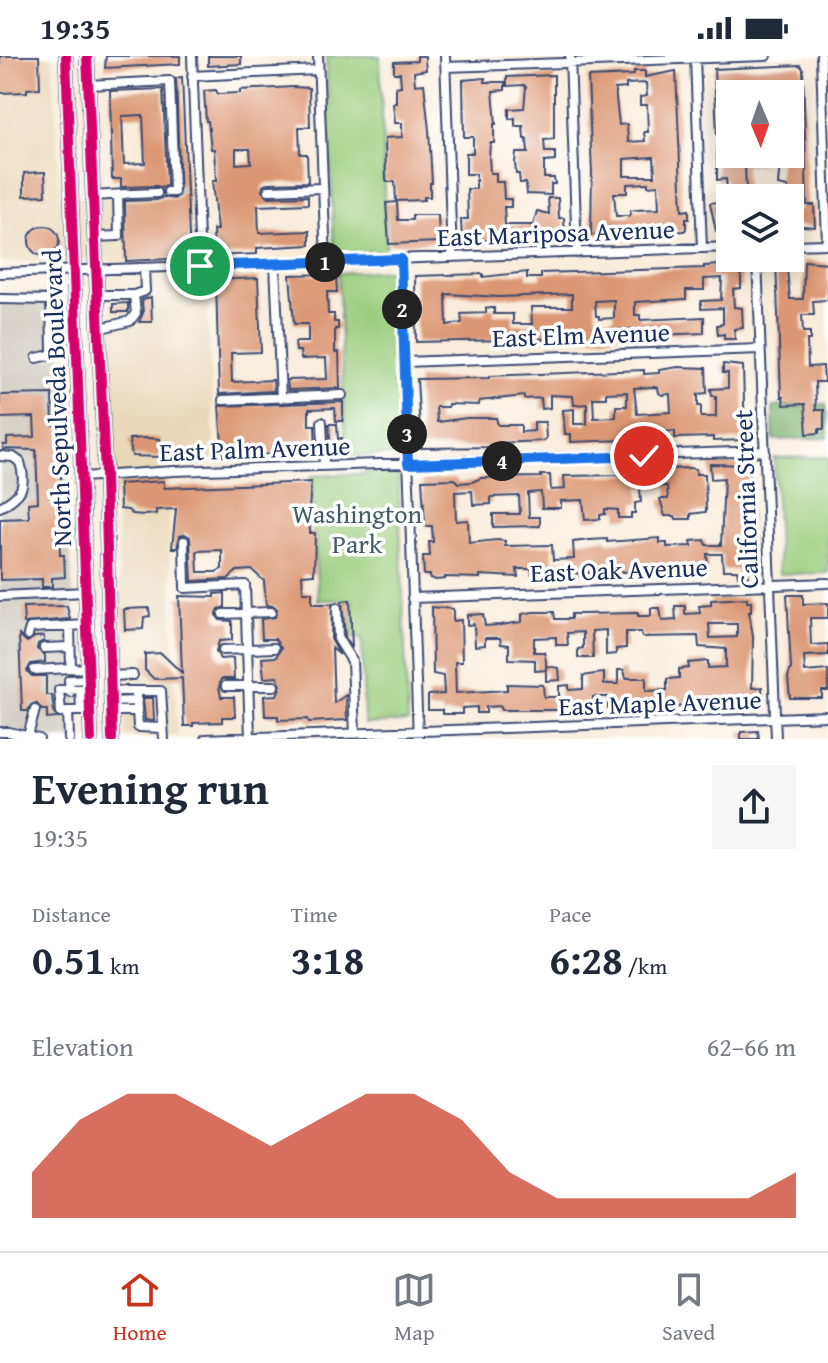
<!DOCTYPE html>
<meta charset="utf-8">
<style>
:root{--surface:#fff;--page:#f6f6f7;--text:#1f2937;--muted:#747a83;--line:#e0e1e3;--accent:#c8321e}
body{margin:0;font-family:"Gentium Book Plus",serif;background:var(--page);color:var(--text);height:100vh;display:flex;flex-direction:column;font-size:30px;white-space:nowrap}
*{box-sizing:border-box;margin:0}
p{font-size:26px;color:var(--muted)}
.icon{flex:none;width:44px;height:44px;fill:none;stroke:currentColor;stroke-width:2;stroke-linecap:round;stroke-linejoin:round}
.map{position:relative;height:683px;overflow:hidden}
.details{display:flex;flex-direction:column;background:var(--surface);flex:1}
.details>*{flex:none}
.needle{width:52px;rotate:178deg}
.tools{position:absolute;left:716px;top:24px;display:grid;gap:16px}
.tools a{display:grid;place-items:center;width:88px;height:88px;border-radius:0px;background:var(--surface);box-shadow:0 4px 20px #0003;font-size:40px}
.pin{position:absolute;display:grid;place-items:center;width:68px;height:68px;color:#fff;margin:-34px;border:4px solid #fff;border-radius:50%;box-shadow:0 2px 8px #0007}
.km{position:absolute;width:40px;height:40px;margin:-20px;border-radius:50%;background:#222;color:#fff;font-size:22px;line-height:40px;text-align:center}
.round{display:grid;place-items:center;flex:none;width:84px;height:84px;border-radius:0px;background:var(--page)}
.summary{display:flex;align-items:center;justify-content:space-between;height:136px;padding:0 32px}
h1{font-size:44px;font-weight:700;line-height:60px}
.stats{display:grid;grid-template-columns:repeat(3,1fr);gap:12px;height:136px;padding:8px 32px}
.stats div{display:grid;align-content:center}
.stats b{font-size:40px;font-weight:700}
.stats small{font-size:22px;font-weight:400}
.stats p{font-size:22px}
.chart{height:224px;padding:16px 32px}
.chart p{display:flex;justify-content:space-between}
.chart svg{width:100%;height:144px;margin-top:8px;fill:var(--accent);opacity:.7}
.status{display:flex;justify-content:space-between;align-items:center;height:56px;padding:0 40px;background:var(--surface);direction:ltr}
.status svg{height:22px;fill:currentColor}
.dock{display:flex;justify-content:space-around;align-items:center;height:112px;border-top:2px solid var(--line);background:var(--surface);font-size:22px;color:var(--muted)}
.dock a{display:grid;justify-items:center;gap:4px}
.dock .current{color:var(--accent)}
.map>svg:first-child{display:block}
.built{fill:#e9d9ba}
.industrial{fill:#c9c3b8}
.green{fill:#9acc7c;stroke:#5a7e6d;stroke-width:2}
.forest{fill:#7bb06c;stroke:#4b7065;stroke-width:2}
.building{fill:#dc9875;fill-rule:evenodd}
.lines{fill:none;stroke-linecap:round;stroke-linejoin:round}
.minor-tunnel{stroke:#ccc6c2;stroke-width:8;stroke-dasharray:8 4;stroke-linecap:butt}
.minor-casing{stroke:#3c4b71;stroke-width:12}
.highway-casing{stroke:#3c4b71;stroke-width:16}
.minor{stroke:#fff;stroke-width:8}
.highway{stroke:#fff;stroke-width:12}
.cycleway-casing{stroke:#fff;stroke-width:15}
.cycleway{stroke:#d6006c;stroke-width:10}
.route-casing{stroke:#fff;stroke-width:16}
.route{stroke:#1a73e8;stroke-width:10}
.labels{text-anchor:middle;stroke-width:7;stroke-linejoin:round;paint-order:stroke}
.street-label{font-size:26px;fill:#1b2f5e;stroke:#fff}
.park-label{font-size:26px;fill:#415e67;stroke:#fff}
</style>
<div class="status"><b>19:35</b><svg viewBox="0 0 49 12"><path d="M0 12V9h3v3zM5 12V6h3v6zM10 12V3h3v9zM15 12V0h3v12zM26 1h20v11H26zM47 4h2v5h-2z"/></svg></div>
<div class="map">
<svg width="828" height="683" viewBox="0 0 828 683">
<rect width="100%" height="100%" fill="#fff"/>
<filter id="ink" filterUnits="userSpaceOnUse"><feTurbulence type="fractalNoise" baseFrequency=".0125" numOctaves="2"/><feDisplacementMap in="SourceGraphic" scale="16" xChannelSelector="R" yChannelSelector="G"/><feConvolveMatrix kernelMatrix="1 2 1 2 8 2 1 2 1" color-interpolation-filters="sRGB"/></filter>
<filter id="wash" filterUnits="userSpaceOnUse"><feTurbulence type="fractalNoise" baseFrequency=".006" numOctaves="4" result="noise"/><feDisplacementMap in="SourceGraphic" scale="32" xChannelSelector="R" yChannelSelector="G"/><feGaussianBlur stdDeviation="1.8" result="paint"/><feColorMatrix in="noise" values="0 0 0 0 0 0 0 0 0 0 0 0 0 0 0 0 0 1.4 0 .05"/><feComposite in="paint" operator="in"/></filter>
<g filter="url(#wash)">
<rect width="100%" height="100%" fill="#f8ecdb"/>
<path class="built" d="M0,0H52L61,142L190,139L193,203L206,222L215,404L167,406L177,679L125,680L107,203L0,206Z"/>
<path class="industrial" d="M58,236L80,683H0V238Z"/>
<path class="green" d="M326,0H380L386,195L334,197Z
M393,214L399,399L346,400L338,217Z
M828,401V517L779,518L774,402Z
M398,416L408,666L364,668L362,582L353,581L352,544H318L311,420Z"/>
<path class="forest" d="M826,348L828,382L773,384V351Z"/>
<g id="blocks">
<path class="building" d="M0,0H39L40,32L27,33V36L0,37Z
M106,0H180V8L105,12Z
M208,0H241V8L208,10Z
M417,0H425V5L426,14L414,16L415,29L424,28L429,74L432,127H430V141H424V144L396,145L395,126H387L386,123L385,82L402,81V67H395L394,56L393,47H396V31L401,30L400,17H394V6L417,5Z
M800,9L803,13L807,149H814L815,171L790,169V155L800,154V140H788V131L778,129L780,106L785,105V98H790V38H748V26H732L730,81L717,79L714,13Z
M634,15H645V21L676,15L682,155L689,154V163H686V173L684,175L641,178L600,176V179H591L592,117L588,21L634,19ZM646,27L647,40L640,41V49H647L648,76H644L645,85L628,86L627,68L619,69L615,33L626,32V28ZM654,101L655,120H624V103ZM648,127V130L658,129L659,153L635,154L630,155V160H616L614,137H627V128Z
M554,19V83L544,84L545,96H555V105L544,106V122H554L555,128H551V139L527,138L526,127H520L519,118H516L515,107L516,97H528L527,83H524L523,70H515V62L509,63V53L524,52L526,31L524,29L507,30V21Z
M182,21L190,202L126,205L125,145L157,144L163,141L174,143L180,139L176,22Z
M485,22V26H505V34L493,35L496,68H494V87H490L489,101L490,117H496V126H503L504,143H511V151H504L505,169H533L537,155L549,158L548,142H558L559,162H564L565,182L462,185L461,163H468L467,133H476V118H466V97H473V81H464L463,24Z
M293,31L309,32L310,71H299L300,98H307L308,126L268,127L263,130L262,135L269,141L308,140V148L258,150L259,177L310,175V189L257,192V198L214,200L213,174H217L212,125H216L214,93H211L208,65H206L204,35L216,34L218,38L240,37V34ZM236,93H250L251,107L236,108Z
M163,33L167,129L162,132L157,130L121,131V123H112L110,35ZM143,59L145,107L124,108L122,60Z
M717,94H730V98H734V101L761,100V108L745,109L746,135H757V142H737L736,132L727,133L726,123L717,124Z
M45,116L46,139L24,140V117Z
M726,145L727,155H730V174L716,175L710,147Z
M397,146L398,164H412V159H438L439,186L389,188L386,147Z
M29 185a15 15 0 1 1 30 0a15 15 0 1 1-30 0Z
M786,204L790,243H803L804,205L828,207V244L813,245L814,259H802L803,276H810V284H807L808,311L823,310L824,326H815L816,354H824V373H819V377L807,378L805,348L784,349L783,341H781L776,205Z
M721,205H732V212L741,213V232L733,233L734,251L742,252L743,272L734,273L735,283H724V278L718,279L717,269L723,268V252L701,253V245L721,244L722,222L704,223V234H686V243L635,246V259H640V264L704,261V277L633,280V273L619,274V278L613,280L522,284V277H505V284L416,286L415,220L483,218V221L527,216V222H541V217L704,212V210L721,209ZM446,238L500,241L572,238V251H531L532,268H513V258H494V252H486V257L461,258L462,267L447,269ZM614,244V262L599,263V260H596L595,245Z
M336,218L337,236H327L328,258H334V266H338V273H335V297L339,296L340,332L288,334L287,324L327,323L326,302L301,303L300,295H296L295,286H308V268H294L290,219Z
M258,222L261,296L231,297L232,326L273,324L274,335L219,338L216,224Z
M151,241L152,266H139L143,257L142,244Z
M128,247V256H113V248Z
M723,308L743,310L745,384L713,385V381L675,382V375L658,376L659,384L640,383V380H626V384L571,386V378H565L563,354L574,353V368H587V348L574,349L573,340L550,339V352L542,353L541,342L524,343V340L479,345V349L448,348V351H436L437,366L467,362H496L498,369H521V376L534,375V366H545L546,383L542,385L499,387V391L421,392L417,323L489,322V320L644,314V318L659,317V314L678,311L706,312L707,337L698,338V350H701V361H716V340H712L711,333L728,332V317H723ZM654,331L658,332L659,337L662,339L670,338L671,356L637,358L634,332ZM627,336V350H616V361L594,362L593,342H606V337Z
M52,338L53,369H59L63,476H59L60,499H64L65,521L52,522V531H42V523L0,524V463L29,462L28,447L38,446L36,394L3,393V389H7V382L35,381L34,361L0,362V339Z
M343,346V365H336L335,352L309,353V369H315L316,399H304V397L223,400L219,350Z
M329,368H337L338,383L342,382L343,398L331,399Z
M146,382L160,383L161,401L132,400L129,383Z
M710,408L749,409L753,513H749L748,520H738L737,514H723L722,498H707L708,513L622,516V509L609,510V516L532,519V513H517L518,521L480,519V522L445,521V523L436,524L430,522V519H424L423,500H430L429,486H433L432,470H425L422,424L455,423L459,427L472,426L481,422L541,421V419H550L551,434L565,433L564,420L629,419V415L689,412L696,413V418H705L706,456L691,458V463H676L675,460H665L660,443H668L667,430L640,431L641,446L635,447V457H631V462H618V454L605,453V458L600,459V463L585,464L583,444L561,445V452H542L541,436L528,437L529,461H540V470L493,471V458H520L519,440L491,441V448L473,449L472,435L455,436L456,465L468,464L469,487L497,484L505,485V490L552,489L553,504L574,503L573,486L590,484L607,483V486L660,482V487H667V491L692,490L691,485L705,484L706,489H721L724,422L711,423Z
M164,425V432L311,426L309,454L310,477H315L314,518L302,519L303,536H312V548H332L331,583L340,599L332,592L334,647L346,639L347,664L309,666L308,663L278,664V660H265L264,640L277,639L281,629L277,621L264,622L262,602L276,601L281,592L275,583H262L261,563L275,561L277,553L274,550L266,549L264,525L252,514L237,515L228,523L192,525L190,481L185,478L180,480L177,492H172L176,453L156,454V458L144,459L132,458L128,454L120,453L119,428ZM222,494V513L216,516H198L197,495Z
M225,537V551L219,553L216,559L220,564L232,565V584L219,585L216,595L220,603L233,602L234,623H221L219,631L221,641H234L235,661H222V666L193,667V670H184L182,622L154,623L145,614V598L161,597L182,617L179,540L215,541V538Z
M787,539H803V548L828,547V562H810L811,589L828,588V599L804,600L805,616L828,614V635H822V642H790L788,621L791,612Z
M747,542V546H751V556H749L753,581L752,632L762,631L763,647L649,652V649L618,650V652H608V641H593V646H587L585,652H562V654H501V650L486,651V657H477V651L462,652V658H442V654H428V639L444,638L443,620L433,618L432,551L453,553V565L461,564L462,606H455L456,637L507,634V628L543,629L544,641H559V630L569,629V634L583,633V620L595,618L604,617V628H618V614H624L626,622H646V635L667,634V623L679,622V613L689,612L688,607L708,605V612L726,611V593L699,591L698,580L642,581L641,576H626V592L616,593V598L606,599V574L592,575L593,602H578V593L583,592V576L567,577L568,589H556V581L534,582V596H544L546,605V614L535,615V604L509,603V589L501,588L500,582H485V589L475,590L474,568L467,569V559L483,558L485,570L500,569L522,566V558L533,556H554L555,563H571V558H581L638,557V560H651V552H660L662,565L676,564L675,550H685V558L700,557L699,550L711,549V544ZM709,568H737V581L710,582Z
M350,544L352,591H351L345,581L342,545Z
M67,550L70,563L24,567L23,551Z
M149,552L150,560L144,561L143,573L125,574L124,553Z
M19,579L27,586L35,581L44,580V585L38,588L37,593L45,599V606L31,608L27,615L32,620H46V639H52L54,657L58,662L47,663V654H42L36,647L31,649L28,655H22Z
M546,610L559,612L560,624L546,625Z
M143,642H153L154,665L145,664Z
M758,675L759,683H741V676Z"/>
</g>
</g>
<g filter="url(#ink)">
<use href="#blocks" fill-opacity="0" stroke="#3c4b71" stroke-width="2"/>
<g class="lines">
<path class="minor-tunnel" d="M177,136L188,135"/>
<g class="minor-casing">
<path id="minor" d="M192,0L200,210
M318,0L326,206
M445,0L452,201
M570,0L577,197
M821,0L827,188
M695,1L702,192
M446,11L766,0
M192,20L318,14
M88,29L170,25L174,136H168
M269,134L323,132
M131,138L157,137
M93,140L125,138
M94,181L119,180L118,139
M790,189L828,188
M757,202L776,683
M401,203L418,683
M275,208L281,342
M0,217L730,191
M96,239H134L136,257L130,265L97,273
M134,239L145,235L144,212
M0,243L51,244L52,295L50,299L37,302
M404,306L760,293
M223,344L342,339
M322,366L324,410
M0,400L13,401L20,406C27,431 22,439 0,451
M82,421L174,415L765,395
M184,485L185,532L245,529L250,682
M0,540L86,536
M412,542L828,527
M337,552L338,583L352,605L355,678
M223,558L271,556
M70,570L71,612L89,613
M28,579L30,572L87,569
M44,592L70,591
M223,594L274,592
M34,614L71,612
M109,620L133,619
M226,630H274
M110,635H161L164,683
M136,635L138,671L163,672
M70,636L69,624L89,623
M110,646L137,645
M68,655L61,656L59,634L80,633L81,655
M111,655H137
M0,676H9L39,683
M28,680L35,654
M69,683L68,655H85
M205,683L828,660"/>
</g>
<g class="highway-casing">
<path id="highway" d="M66,0L91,683
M87,0L105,420L112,683"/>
</g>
<use href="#minor" class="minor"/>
<use href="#highway" class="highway"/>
<g class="cycleway-casing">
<path id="cycleway" d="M66,0L91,683
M87,0L105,420L112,683"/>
</g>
<use href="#cycleway" class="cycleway"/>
</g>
</g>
<g class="lines" filter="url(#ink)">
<g class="route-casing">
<path id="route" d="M200,210L401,203L408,408L644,400"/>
</g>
<use href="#route" class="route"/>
</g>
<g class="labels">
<g class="street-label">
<text transform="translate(556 177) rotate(-2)" y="9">East Mariposa Avenue</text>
<text transform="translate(581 279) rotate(-2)" y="9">East Elm Avenue</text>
<text transform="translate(57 342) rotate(-92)" y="9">North Sepulveda Boulevard</text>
<text transform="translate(255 393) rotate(-2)" y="9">East Palm Avenue</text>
<text transform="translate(746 443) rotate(-92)" y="9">California Street</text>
<text transform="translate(619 514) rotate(-2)" y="9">East Oak Avenue</text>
<text transform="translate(660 647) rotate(-2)" y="9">East Maple Avenue</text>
</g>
<g class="park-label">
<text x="357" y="467">Washington<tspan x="357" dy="30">Park</tspan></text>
</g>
</g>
</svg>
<div class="tools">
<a><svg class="needle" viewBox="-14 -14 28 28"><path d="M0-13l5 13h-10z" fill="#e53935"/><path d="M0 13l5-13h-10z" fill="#747a83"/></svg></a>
<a><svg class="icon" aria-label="layers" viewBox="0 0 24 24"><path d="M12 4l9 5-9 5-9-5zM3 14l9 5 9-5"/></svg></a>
</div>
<div class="pin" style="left:200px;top:210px;background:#1e9e55"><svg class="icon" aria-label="arrive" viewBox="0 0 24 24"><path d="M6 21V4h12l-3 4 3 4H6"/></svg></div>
<div class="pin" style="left:644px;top:400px;background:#d93025"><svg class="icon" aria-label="check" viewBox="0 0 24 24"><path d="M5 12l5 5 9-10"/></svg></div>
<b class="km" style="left:325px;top:206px">1</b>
<b class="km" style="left:402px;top:253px">2</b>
<b class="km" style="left:407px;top:378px">3</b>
<b class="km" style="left:502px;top:405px">4</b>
</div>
<section class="details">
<div class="summary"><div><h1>Evening run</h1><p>19:35</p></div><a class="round"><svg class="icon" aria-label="share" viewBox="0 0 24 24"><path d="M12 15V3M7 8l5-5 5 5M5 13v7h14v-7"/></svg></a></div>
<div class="stats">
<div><p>Distance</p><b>0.51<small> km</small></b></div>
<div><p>Time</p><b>3:18</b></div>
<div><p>Pace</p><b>6:28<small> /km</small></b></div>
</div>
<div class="chart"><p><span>Elevation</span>62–66 m</p>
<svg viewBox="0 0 160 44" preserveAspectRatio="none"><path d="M0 44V30L10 14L20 6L30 6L40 14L50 22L60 14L70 6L80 6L90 14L100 30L110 38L120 38L130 38L140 38L150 38L160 30V44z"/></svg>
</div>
</section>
<nav class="dock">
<a class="current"><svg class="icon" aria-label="home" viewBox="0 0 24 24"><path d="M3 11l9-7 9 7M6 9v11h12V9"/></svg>Home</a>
<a><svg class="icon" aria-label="map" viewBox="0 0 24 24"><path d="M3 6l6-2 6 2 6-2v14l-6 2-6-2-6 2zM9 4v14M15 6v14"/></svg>Map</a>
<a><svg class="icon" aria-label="saved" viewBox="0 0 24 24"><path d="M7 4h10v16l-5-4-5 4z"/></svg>Saved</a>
</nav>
